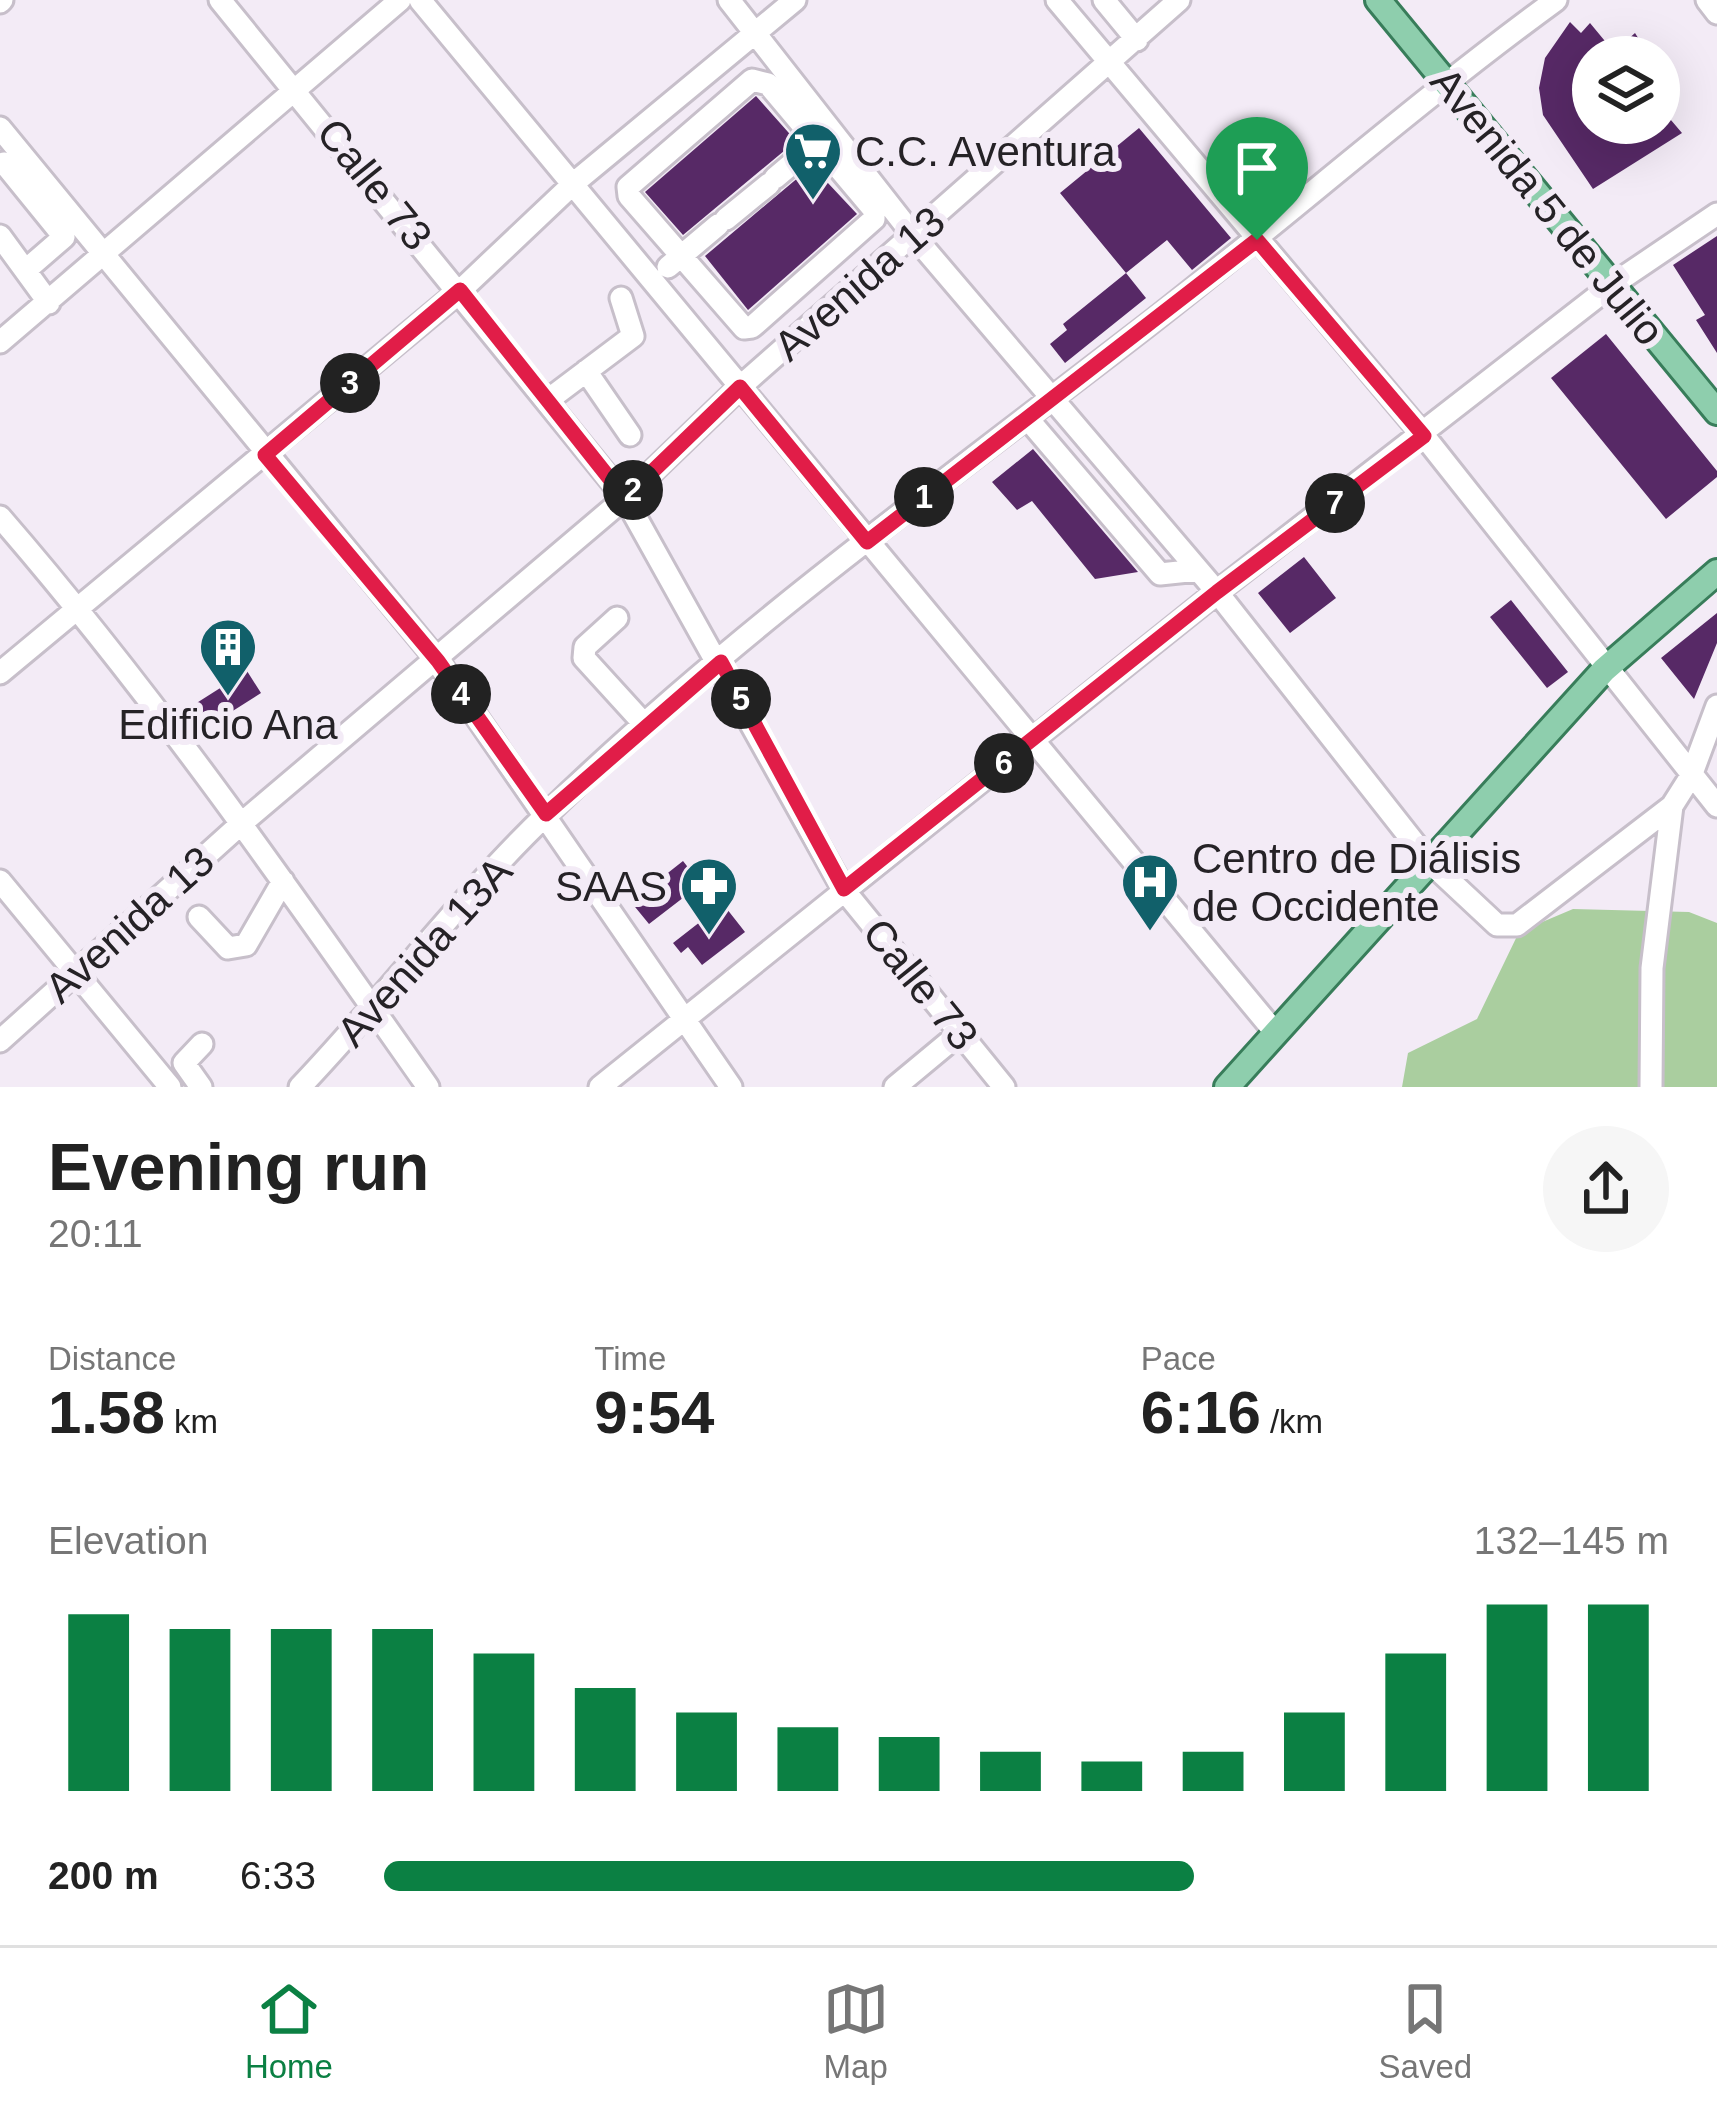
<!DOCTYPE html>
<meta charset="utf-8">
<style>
:root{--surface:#fff;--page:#f6f6f6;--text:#222;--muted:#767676;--line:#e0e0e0;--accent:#0b8043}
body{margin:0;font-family:Arial,sans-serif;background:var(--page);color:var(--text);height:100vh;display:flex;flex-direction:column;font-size:45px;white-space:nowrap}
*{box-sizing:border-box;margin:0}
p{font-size:39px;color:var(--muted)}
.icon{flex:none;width:66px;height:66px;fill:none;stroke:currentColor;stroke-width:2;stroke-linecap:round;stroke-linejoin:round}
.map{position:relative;height:1087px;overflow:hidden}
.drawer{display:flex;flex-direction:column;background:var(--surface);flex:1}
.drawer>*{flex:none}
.controls{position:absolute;left:1572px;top:36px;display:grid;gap:24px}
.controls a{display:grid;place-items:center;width:108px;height:108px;border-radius:50%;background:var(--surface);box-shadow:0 12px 48px #0002;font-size:60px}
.pin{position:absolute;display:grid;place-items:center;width:102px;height:102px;color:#fff;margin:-123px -51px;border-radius:50% 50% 50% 0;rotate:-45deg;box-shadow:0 0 12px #0007}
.pin .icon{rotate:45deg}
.km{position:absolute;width:60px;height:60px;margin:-30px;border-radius:50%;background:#222;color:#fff;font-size:33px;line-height:60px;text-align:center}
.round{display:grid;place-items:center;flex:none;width:126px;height:126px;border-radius:63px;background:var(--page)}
.summary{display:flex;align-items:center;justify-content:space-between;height:204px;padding:0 48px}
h1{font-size:66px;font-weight:700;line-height:90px}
.figures{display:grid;grid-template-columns:repeat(3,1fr);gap:18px;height:204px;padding:12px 48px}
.figures div{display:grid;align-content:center}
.figures b{font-size:60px;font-weight:700}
.figures small{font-size:33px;font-weight:400}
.figures p{font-size:33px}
.chart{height:336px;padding:24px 48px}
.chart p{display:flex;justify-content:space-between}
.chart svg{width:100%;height:216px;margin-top:12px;stroke:var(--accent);stroke-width:6}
ul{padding:0 48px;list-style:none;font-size:39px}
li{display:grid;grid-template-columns:192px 144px 1fr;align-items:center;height:90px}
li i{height:30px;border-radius:15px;background:var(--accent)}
.tabs{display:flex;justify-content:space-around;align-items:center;height:168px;border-top:3px solid var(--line);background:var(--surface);font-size:33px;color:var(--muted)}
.tabs a{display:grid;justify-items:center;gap:6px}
.tabs .active{color:var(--accent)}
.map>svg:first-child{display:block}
.green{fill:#aace9f}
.building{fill:#572966}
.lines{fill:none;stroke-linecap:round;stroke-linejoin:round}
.minor-casing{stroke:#c7bfca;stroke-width:27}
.major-casing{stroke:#387d5a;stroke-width:30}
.minor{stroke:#fff;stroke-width:21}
.major{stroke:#8ecead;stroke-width:24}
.route-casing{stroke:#fff;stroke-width:24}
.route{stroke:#e11d48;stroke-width:15}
.labels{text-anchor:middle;stroke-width:12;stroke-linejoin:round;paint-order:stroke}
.poi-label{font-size:42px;fill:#252226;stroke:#f3ebf6;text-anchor:start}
.street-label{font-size:42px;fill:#252226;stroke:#f3ebf6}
</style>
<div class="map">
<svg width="1717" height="1087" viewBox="0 0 1717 1087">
<rect width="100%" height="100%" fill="#f3ebf6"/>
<path class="green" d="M1573,909L1689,912L1717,923V1087H1402L1408,1053L1477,1019L1519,932Z"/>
<path class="building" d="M1570,22L1581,33L1590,23L1614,52L1635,33L1650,57H1593V123H1659V106L1682,133L1593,189L1543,115L1539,88L1545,58Z
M756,96L796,141L683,235L645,192Z
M1139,128L1231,238L1192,270L1167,240L1126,273L1060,193Z
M812,166L857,214L748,310L705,256Z
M1717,236V353L1696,320L1705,315L1673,265Z
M1126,273L1146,298L1065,363L1050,344L1067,330L1063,324Z
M1606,334L1717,471V477L1666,519L1551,378Z
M1033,449L1138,572L1095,579L1032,501L1017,510L992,482Z
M1304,557L1336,598L1290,633L1258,593Z
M1511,600L1568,672L1547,688L1490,617Z
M1717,613V643L1694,699L1661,658Z
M247,671L261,693L209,726L195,704Z
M683,861L701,884L649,924L631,902Z
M723,904L745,932L702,965L688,947L681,953L673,943Z"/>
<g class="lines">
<g class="minor-casing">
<path id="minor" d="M220,0L625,498L843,889L1004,1087
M420,0L1274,1031
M729,0L913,235L1217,592L1427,859
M1057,0L1424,436L1717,806
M1104,0L1137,40
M1707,0L1717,13
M0,2L2,0
M752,80L768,84L874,210V219L752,327L744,328L629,196L628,187Z
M0,128L438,661L731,1087
M4,163L64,237L27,269
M775,178L826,135
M726,219L769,184
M0,236L49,303
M668,267L718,225
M0,342L400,0
M586,371L630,435
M548,400L633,336L621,298
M1027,418L1160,574L1198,570
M0,517C156,697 291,892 428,1087
M617,618L585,647L584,658L645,725
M0,673L461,290L574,183L795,0
M1436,868L1497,925H1517L1672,806L1691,776L1717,706
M0,881L170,1087
M199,917L228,948L246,945L283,881
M0,1041L242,823L625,498L740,387L1179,0
M201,1087L184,1063L202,1044
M300,1087C385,998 460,897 549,812C732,634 943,483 1145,327C1284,219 1415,103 1556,0
M600,1087L1217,592L1612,285L1717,214
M895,1087L960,1033
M1651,1087L1652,968L1672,806"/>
</g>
<g class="major-casing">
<path id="major" d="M1378,0L1717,412
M1227,1087L1604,670L1717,572"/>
</g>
<use href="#minor" class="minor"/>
<use href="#major" class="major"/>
</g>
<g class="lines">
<g class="route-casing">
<path id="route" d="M1257,240L1424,436L1217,592L844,889L721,662L546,814L438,661L265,455L460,290L625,498L740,387L867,542Z"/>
</g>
<use href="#route" class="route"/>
</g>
<defs>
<g id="supermarket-pin" transform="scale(3)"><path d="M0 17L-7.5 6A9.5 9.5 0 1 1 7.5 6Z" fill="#11606a" stroke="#f3ebf6"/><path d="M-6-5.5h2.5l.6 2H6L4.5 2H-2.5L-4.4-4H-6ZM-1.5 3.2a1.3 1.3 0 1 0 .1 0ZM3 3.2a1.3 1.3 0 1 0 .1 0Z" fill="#fff"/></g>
<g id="building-pin" transform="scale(3)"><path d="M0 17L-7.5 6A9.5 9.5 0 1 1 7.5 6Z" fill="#11606a" stroke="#f3ebf6"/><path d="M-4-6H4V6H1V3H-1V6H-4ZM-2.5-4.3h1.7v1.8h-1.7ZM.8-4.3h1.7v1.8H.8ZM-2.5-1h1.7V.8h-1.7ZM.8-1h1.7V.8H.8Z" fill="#fff"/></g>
<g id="hospital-pin" transform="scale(3)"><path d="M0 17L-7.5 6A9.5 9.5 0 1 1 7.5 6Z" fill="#11606a" stroke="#f3ebf6"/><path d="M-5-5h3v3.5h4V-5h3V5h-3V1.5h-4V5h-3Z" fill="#fff"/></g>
<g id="pharmacy-pin" transform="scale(3)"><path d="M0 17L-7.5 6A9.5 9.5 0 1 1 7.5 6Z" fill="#11606a" stroke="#f3ebf6"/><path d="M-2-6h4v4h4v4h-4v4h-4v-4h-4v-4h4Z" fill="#fff"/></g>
</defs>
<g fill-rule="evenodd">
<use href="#supermarket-pin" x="813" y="151"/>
<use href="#building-pin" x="228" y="647"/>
<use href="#hospital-pin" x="1150" y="882"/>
<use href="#pharmacy-pin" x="709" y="886"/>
</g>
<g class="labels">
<g class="poi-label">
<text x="855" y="166">C.C. Aventura</text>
<text x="228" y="739" text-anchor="middle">Edificio Ana</text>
<text x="1192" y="873">Centro de Diálisis<tspan x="1192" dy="48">de Occidente</tspan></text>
<text x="667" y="901" text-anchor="end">SAAS</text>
</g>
<g class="street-label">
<text transform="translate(375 184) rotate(51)" y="15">Calle 73</text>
<text transform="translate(1548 206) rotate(51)" y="15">Avenida 5 de Julio</text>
<text transform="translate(859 283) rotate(-41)" y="15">Avenida 13</text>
<text transform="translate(129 924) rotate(-42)" y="15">Avenida 13</text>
<text transform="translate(424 951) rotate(-48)" y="15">Avenida 13A</text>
<text transform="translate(921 984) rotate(51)" y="15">Calle 73</text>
</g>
</g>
</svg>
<div class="controls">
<a><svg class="icon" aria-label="layers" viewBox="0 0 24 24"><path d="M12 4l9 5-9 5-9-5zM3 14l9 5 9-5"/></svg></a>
</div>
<div class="pin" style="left:1257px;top:240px;background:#1e9e55"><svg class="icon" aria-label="arrive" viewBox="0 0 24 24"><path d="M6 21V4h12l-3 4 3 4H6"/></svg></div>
<b class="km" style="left:924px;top:497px">1</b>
<b class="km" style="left:633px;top:490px">2</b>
<b class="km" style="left:350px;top:383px">3</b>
<b class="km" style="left:461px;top:694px">4</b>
<b class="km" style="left:741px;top:699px">5</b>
<b class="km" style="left:1004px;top:763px">6</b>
<b class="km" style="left:1335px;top:503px">7</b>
</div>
<section class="drawer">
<div class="summary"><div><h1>Evening run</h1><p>20:11</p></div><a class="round"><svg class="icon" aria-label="share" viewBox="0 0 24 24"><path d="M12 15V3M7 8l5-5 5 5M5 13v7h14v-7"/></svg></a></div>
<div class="figures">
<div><p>Distance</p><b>1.58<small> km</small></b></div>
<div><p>Time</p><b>9:54</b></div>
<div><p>Pace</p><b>6:16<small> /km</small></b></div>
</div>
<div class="chart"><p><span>Elevation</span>132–145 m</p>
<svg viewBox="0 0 160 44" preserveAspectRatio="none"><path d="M5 44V8M15 44V11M25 44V11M35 44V11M45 44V16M55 44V23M65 44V28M75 44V31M85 44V33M95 44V36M105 44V38M115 44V36M125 44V28M135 44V16M145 44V6M155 44V6"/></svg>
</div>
<ul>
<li><b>200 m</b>6:33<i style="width:63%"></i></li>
</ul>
</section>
<nav class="tabs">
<a class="active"><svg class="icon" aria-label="home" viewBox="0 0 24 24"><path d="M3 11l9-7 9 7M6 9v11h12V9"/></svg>Home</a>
<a><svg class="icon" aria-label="map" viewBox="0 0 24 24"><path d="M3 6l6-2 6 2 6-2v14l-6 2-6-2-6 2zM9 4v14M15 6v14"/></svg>Map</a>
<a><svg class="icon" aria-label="saved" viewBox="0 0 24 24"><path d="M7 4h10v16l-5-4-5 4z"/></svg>Saved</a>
</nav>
